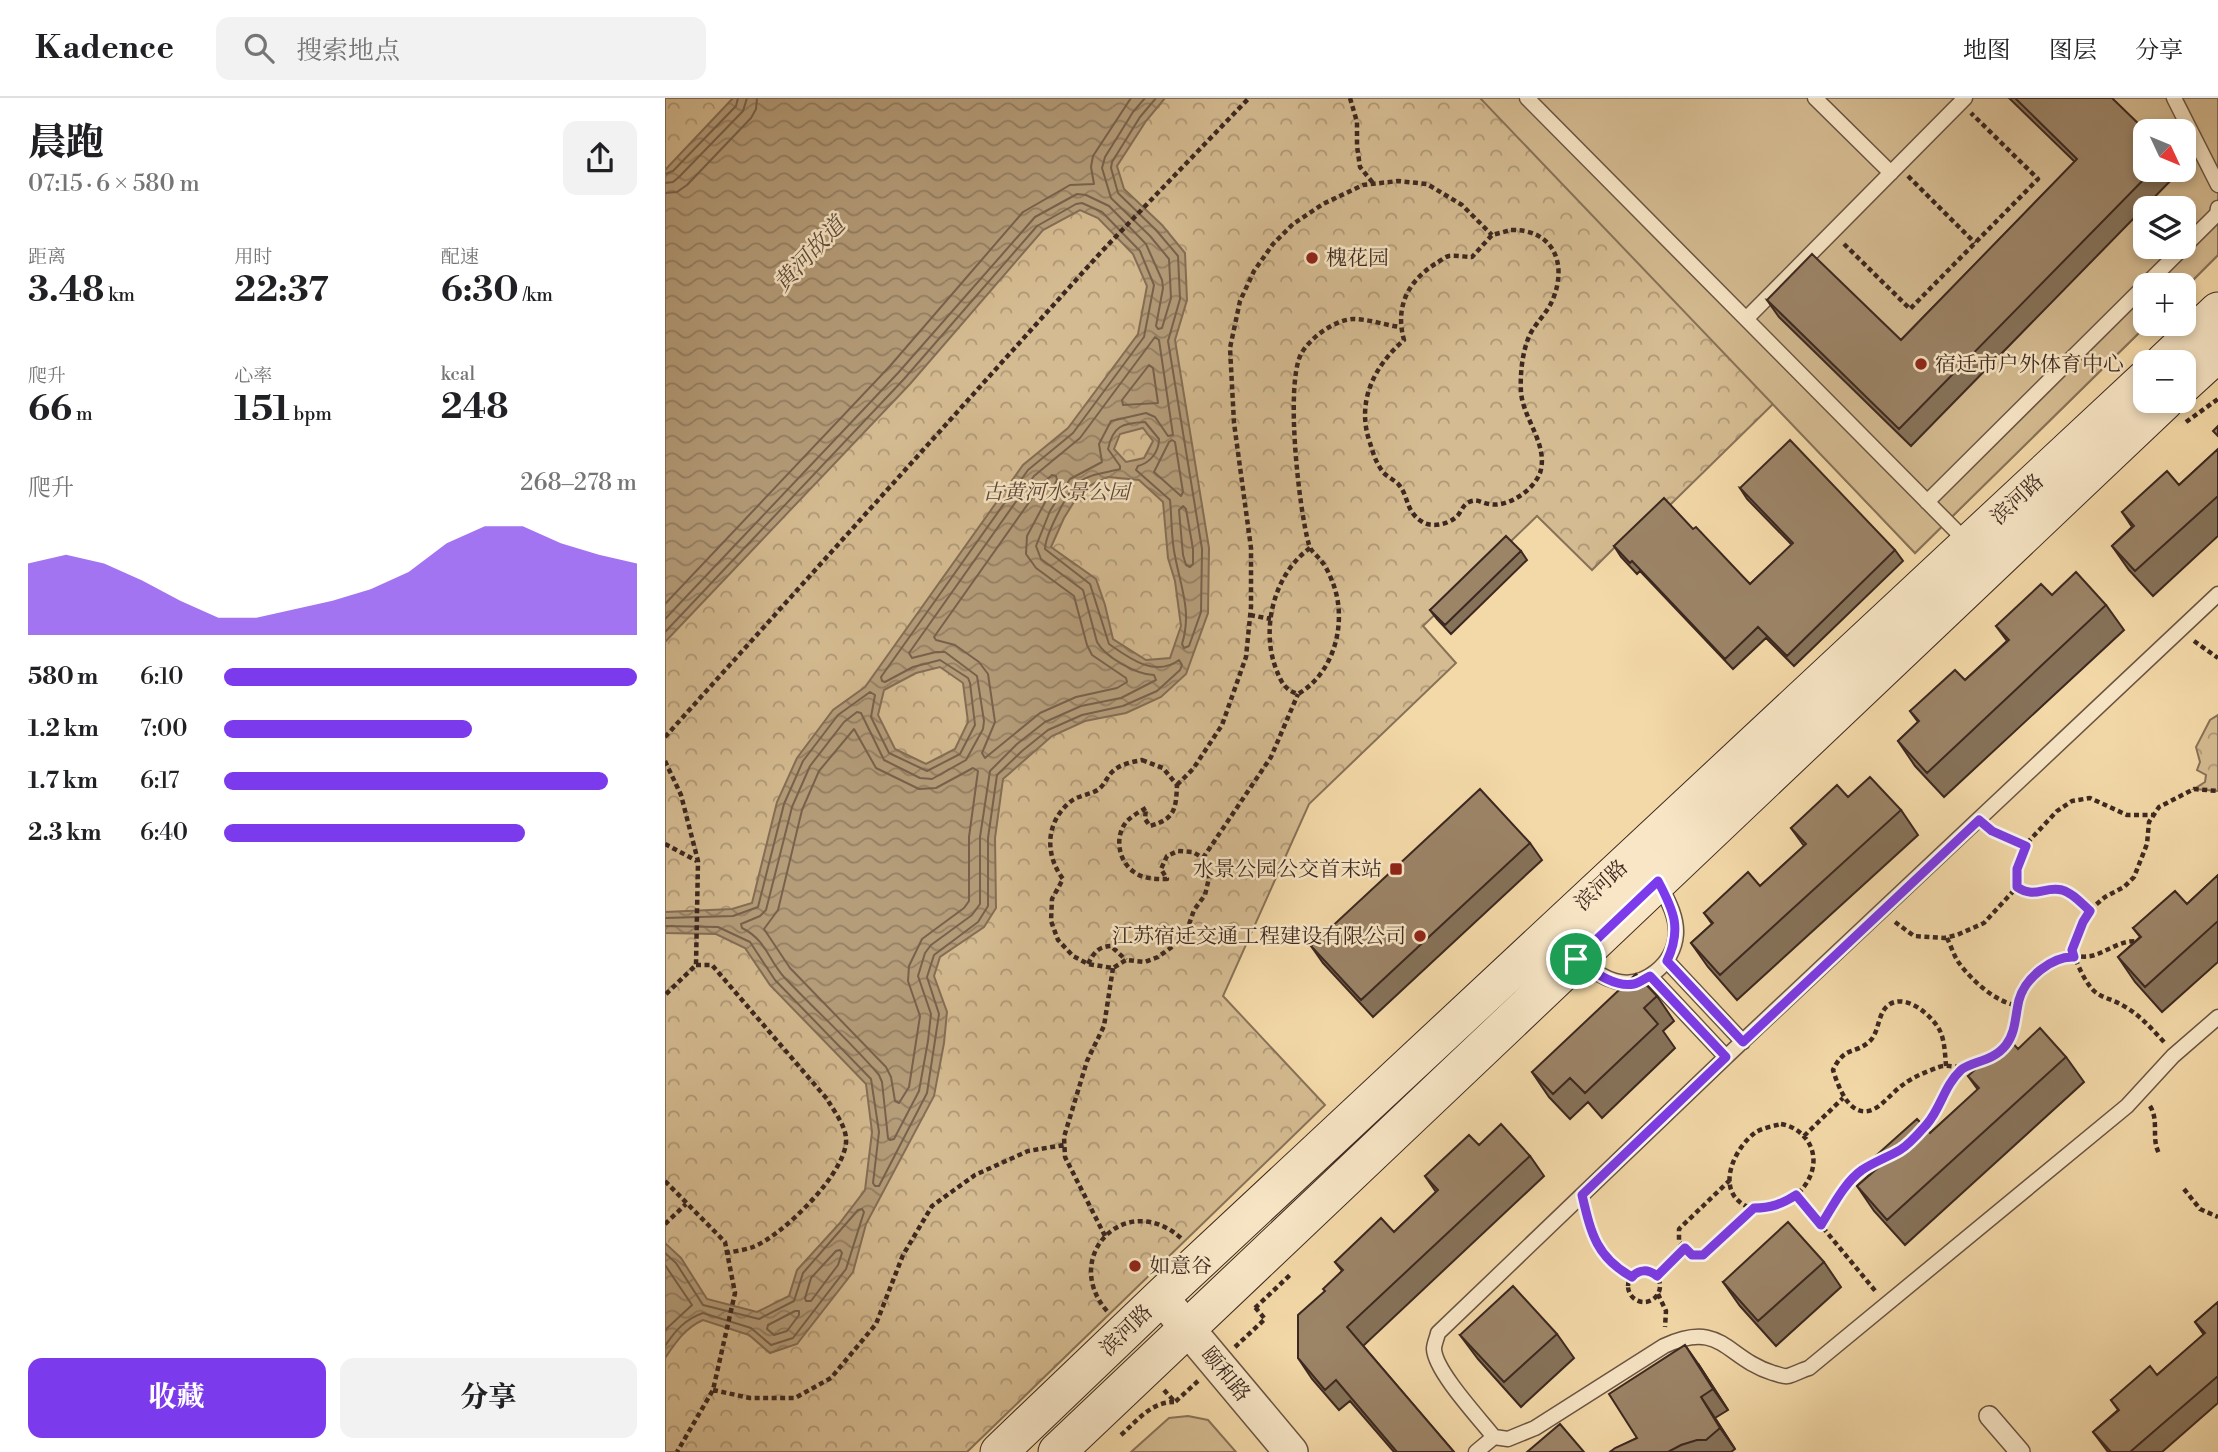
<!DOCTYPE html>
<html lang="zh">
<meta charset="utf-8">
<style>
:root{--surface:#fff;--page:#f2f2f2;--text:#202124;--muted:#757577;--line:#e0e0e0;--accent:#7c3aed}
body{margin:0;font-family:"Libre Bodoni","Noto Serif SC",serif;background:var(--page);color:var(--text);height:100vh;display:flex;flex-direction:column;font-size:26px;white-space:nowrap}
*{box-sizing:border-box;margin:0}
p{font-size:23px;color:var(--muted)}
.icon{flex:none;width:38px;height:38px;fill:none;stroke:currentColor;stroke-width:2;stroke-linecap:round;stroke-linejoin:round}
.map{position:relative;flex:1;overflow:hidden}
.panel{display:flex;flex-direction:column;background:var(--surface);width:665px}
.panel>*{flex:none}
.needle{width:46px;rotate:134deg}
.fabs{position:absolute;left:1468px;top:21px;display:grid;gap:14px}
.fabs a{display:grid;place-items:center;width:63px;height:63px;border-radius:14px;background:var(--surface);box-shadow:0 4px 10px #0003;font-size:35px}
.pin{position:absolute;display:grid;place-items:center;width:60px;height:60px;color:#fff;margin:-30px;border:4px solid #fff;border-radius:50%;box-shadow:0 2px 7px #0007}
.round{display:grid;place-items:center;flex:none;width:74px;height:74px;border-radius:14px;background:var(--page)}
.overview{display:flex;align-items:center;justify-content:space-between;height:119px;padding:0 28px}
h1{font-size:38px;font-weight:800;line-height:52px}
.stats{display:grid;grid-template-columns:repeat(3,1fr);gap:10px;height:119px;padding:7px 28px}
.stats div{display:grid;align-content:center}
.stats b{font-size:35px;font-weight:800}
.stats small{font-size:19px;font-weight:400}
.stats p{font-size:19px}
.chart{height:196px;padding:14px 28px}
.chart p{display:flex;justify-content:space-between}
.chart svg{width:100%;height:126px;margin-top:7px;fill:var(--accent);opacity:.7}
.button{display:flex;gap:14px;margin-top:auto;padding:14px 28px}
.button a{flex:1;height:80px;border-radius:14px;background:var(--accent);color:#fff;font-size:28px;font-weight:800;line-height:80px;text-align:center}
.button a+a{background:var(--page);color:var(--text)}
ul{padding:0 28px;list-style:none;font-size:23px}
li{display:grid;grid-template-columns:112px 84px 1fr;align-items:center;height:52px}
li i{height:18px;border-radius:9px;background:var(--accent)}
header{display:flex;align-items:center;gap:42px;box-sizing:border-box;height:98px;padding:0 35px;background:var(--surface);border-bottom:2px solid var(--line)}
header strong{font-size:33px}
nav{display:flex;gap:38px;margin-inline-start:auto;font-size:24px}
.search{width:490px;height:63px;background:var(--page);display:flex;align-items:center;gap:18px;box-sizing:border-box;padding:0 24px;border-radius:14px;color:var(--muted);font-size:26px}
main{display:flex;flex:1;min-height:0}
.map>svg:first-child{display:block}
.park{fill:url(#park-crowns);stroke:#887258;stroke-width:2;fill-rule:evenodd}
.garden{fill:#d5bb91;stroke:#887258;stroke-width:2;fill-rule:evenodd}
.water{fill:url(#water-waves);stroke:#856e56;stroke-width:2;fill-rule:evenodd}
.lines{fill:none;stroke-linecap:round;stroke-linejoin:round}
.shore{stroke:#78624d;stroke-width:2}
.service-casing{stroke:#6a5442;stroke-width:17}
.pedestrian-casing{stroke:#6a5442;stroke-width:22}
.tertiary-casing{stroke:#6a5442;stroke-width:36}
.secondary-casing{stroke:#3c2820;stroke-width:39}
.path{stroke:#3c2820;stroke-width:4.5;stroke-dasharray:5 3.5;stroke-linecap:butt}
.service{stroke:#f8e6c6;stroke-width:14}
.pedestrian{stroke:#f8e6c6;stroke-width:19}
.tertiary{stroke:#f8e6c6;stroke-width:33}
.secondary{stroke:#f8e6c6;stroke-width:37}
.wall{fill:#867259;stroke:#3c2820;stroke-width:2}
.shaded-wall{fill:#6d5c48;stroke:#3c2820;stroke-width:2}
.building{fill:#9c8467;stroke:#3c2820;stroke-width:2}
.route-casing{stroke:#fff;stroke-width:14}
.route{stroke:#7c3aed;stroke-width:9}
.poi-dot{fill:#8f2418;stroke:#f8e6c6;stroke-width:2.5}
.labels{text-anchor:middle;stroke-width:5;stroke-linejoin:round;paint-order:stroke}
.poi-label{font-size:21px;fill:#3c2820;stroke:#f8e6c6;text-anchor:start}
.park-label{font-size:21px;font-style:italic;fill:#5b4537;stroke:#f8e6c6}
.street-label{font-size:21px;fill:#3c2820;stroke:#f8e6c6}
.water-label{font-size:23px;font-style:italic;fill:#604b3b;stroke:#f8e6c6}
</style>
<header>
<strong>Kadence</strong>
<div class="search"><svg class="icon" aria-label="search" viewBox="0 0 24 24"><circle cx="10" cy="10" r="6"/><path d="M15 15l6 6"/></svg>搜索地点</div>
<nav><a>地图</a><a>图层</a><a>分享</a></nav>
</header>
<main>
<section class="panel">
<div class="overview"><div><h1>晨跑</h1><p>07:15 · 6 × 580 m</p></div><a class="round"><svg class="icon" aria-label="share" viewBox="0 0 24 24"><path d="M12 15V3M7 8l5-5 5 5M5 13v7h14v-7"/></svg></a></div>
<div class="stats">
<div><p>距离</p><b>3.48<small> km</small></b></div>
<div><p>用时</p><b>22:37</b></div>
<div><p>配速</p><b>6:30<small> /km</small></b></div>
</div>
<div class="stats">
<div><p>爬升</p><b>66<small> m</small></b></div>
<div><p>心率</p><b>151<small> bpm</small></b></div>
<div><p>kcal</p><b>248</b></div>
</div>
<div class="chart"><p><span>爬升</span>268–278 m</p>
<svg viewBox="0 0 160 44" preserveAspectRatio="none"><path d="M0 44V19L10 16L20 19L30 25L40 32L50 38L60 38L70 35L80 32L90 28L100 22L110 12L120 6L130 6L140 12L150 16L160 19V44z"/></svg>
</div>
<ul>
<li><b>580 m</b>6:10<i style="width:100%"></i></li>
<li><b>1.2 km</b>7:00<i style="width:60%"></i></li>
<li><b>1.7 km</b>6:17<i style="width:93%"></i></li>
<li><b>2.3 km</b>6:40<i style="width:73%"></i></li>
</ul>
<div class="button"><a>收藏</a><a>分享</a></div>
</section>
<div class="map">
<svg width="1553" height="1354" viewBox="0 0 1553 1354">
<defs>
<pattern id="park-crowns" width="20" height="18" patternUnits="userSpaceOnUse" patternTransform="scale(1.75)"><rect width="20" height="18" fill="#d5bb91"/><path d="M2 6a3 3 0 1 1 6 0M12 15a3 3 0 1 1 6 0" fill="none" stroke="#ae9876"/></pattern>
<pattern id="water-waves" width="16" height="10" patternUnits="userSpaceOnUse" patternTransform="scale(1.75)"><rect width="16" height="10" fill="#b59d7a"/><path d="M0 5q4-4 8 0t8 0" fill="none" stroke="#948064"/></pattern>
</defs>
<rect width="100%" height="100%" fill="#f4d9a8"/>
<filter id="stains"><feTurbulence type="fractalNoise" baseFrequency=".00286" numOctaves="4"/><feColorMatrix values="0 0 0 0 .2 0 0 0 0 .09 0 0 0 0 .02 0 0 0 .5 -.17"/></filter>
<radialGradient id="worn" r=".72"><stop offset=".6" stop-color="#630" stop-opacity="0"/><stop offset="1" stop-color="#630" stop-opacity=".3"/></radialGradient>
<path class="park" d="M0,0H1553V157L1519,191V187H1480V226H1483L1250,455L1108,306L958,453L952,447L927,472L872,418L758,528L791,565L644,706L558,898L660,1007L302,1354H0ZM1480,33H1519V72H1480ZM1480,110H1519V149H1480Z
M1553,617V693L1529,691L1540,684L1541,677L1532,672L1535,664L1531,649L1545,622Z"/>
<path class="garden" d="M815,0H1553V157L1519,191V187H1480V226H1483L1250,455ZM1480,33H1519V72H1480ZM1480,110H1519V149H1480Z
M523,1318L543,1322L571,1354H466L504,1320Z"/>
<path class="water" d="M68,0H500L481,23L452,68L459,91L497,127L520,155L522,202L510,242L544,450L543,515L521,576L496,599L461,615L420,623L387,638L338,681L330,740L331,810L319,829L275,859L269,878L282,914L279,945L269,998L201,1126L188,1174L132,1246L105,1255L84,1237L38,1222C20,1230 11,1244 0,1260V1145L16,1160L42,1201L92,1214L124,1198L132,1172L174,1126L200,1092L207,1034L201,986L105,887L80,850L51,836L0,835V814L67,811L87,805L112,704L132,660L168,612L200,589L358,367L403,330L473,236L482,188L468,156L433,120L415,112L378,132L245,286L0,544V72ZM478,330L488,343L479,360L461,364L449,351L455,336ZM443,379L474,382L498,404L503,460L510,483L516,528L505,560L481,562L448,541L440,507L431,481L386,449L399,420L417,391ZM275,569L298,585L303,624L290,651L261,666L230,651L213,617L219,592L251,575Z"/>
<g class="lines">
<path class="shore" d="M0,76L8,73L71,8L73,0
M0,85L8,84L14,79L78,13L82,0
M0,95L12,94L22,87L86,20L91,11L92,0
M490,239L494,242L508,337L503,338L490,319L481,315L446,323L434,346L437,364L405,381L385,413L371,448L376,461L418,492L432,544C440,559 472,577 489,577L491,582L456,600L416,608L380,624L352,646L325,673L315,739V806L307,817L266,847L260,855L253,878L266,916L263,943L254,993L229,1041L225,1042L223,1040L217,984L214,977C184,942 150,912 119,879C103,861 101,842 77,830L76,826L95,818L101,812L127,709L145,668L179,624L192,614L196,615L219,662L255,680L267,681L301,662L318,631L319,623L312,578L280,554H271L247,560L244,555L369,378L415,340Z
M484,267L488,270L493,305L458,307L457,302Z
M507,342L510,344L518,394L516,398L489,374L504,344Z
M387,377L391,378L392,382L362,438L361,456L371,470L409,498L422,547L427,557L461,580L462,584L452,590L411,599L375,615L320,660L317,655L330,624L323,576L314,564L290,547L271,542L269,539L377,386Z
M518,408L521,411L528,451V466L525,469L521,467L518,457L514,412Z
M0,506L225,268L358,114L405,87L429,86L426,69L428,58L466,0
M0,521L233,275L370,119L412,96L421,97L444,108L481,146L497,182L498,190L491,228L493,231L497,230L506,200L504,161L485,138L446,100L437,70L440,59L468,14L480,0
M0,534L239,281L372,128L411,106L417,105L437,114L475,153L489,187L479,239L408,335L363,372L216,579L217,583L220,584L248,569L275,562L303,580L305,585L310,627L295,656L262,673L224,655L206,619L210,597L205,594L173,617L138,663L119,706L93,809L68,818L0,820
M189,631L211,670L254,691L271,690L308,670L313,673L304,739V803L299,810L257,841L244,868L243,883L255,918L244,989L234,1005L230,1003L226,979L221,969L125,870L99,831L113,812L137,712L154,673Z
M0,828L53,829L85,844L110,882L206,981L214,1034L208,1085L210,1088H214L262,995L274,916L262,879L269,857L313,824L323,808V740L332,677L357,653L383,632L417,617L458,608L492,593L515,572L517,567L514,562C490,580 464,560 444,546L425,486L380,451C380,438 402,394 413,385C425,375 442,375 455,371V368L443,351C448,328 457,325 480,324L494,341C494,354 485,365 473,368L471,372L505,402C507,421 506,440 510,458C516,490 527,514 517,546L519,550L524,548L536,514L537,451L503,243L515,201L513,158L491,132L453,95L446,70L447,64L475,19L491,0
M175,1152L177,1155L173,1167L146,1203H141L140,1200L146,1180L171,1153Z
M0,1155L11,1165L38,1207L94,1221L129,1203L138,1175L193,1112L197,1111L199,1114L181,1171L128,1240L106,1247L86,1230L38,1215C20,1221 10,1233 0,1248
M0,1167L27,1207L0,1232
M130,1213H134V1217L122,1233L109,1237L102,1231L103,1227Z"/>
<g class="service-casing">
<path id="service" d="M862,0L1303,445
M1150,0L1226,75
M1509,0L1553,87
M1081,221L1300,0
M1262,404L1552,116L1553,110
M912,862C924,870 936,879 950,883C979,891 1009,866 1011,836C1012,818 1002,801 994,785
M1002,863L1078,944
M985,878L1061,959
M829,1339C814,1320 770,1273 769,1251C769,1246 772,1240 773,1235L1061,959L1553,496
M811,1354L829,1339L843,1341L870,1330L999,1248C1057,1221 1060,1260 1108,1275C1113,1276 1118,1279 1123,1278C1130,1276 1137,1272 1144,1270L1462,1008L1508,958L1553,919"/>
</g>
<g class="pedestrian-casing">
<path id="pedestrian" d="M1324,1318L1355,1354"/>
</g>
<g class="tertiary-casing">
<path id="tertiary" d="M496,1199L626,1354"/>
</g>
<g class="secondary-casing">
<path id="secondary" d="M1499,264L1553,213
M1519,286L1553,255
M334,1354L496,1199L1480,281
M392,1354L1500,303"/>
</g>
<path class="path" d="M685,0L692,24V48L695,69L708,85
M1243,78L1310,145
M846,132C887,131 903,164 888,201C882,216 868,227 863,241C857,257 855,277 856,294C858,321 884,347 875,375C868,393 842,410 824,406C816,405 812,400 804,404C797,407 796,416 790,420C781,427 765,430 756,423C740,412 744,399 734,387C730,382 722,379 718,374C711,365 708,355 705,345C691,305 708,269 739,242C730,210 742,184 770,166C774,164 779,159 784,158C791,157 800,159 807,159L827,137Z
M1179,146L1245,211L1373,81L1306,15
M1521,324L1553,301
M645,450C610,475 596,528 610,568C615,582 619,592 633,596C669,575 682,526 669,488C666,480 662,470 657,464C653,458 646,454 644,447C634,412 620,288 636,256C645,240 669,222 688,221C703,221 720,227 735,229
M585,517L606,521
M1529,543L1553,560
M0,639L437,153L584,0
M477,662L498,670L512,687C511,711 510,721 485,728L480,721L481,710C474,714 467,718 462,723C449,738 453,763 469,774C478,781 490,781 502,781L496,771L502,758L513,753L528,754L538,760L544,780L540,797L529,812L521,835L511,846L493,859L480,864L461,862L448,870L423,866L408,858L393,842L386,823L387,801L398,781C380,757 380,725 405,704C413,697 426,697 434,691C440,686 442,679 447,674C455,666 467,664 477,662Z
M0,663L16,697L33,763L31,867L0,897
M512,687L528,671L557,627L581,559L586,509V450L569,325L565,250L575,203L589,173L608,146L628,126L658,106L698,87L733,83L762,86L797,107L827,137
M1327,733L1361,748
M0,746L32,763
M538,760L606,659L633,596
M1425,813L1397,792L1366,795L1352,789V771L1363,744L1392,713L1407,703L1425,700L1462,717H1488
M1230,824L1249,838L1279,840L1292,837L1319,825L1352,789
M1282,840C1286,848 1289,858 1294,865C1308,884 1331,904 1353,908
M423,866C429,855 432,849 446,848L461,862
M31,867H47L162,1001C169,1013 180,1027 181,1040C184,1073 117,1138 88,1149C80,1152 70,1153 62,1155
M1499,944C1486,930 1474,916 1457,907C1447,901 1436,900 1428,892C1418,881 1412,865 1407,852L1418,824L1427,810L1440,799L1459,789L1469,779L1482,746L1484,724L1494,709L1529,691L1553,693
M1342,946C1351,931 1349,915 1355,899C1361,883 1381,864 1398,859C1408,856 1419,861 1430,857C1445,852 1459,840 1476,844
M1281,968C1280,957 1280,942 1274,931C1266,917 1242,896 1225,906C1212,914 1215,933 1205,943C1190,957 1180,947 1168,972C1174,991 1187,1027 1214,1008C1223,1001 1230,992 1239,986C1248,979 1263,973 1274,969C1283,966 1292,970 1301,969C1308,969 1316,965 1322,962
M1485,1008C1495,1024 1485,1041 1495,1057
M1116,1026C1127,1028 1135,1033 1142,1042C1167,1079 1114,1126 1079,1107C1050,1090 1070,1049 1091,1034C1098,1030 1108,1028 1116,1026Z
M1257,1031C1275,1013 1279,989 1299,969L1308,979
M1139,1038L1178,1000
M1065,1082L1014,1131V1144L1027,1157H1038L1089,1110
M0,1083L60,1144L70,1195L48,1292L12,1354
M1519,1091L1535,1111L1553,1119
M1131,1097L1212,1195
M922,1118C929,1147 940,1164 967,1179
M0,1126L21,1106
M1156,1127L1189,1078L1214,1063
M440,1138L400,1059L399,1039L422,963L439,928L448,870
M963 1188a16 16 0 1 1 32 0a16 16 0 1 1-32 0Z
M992,1178L1020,1150
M993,1196L1001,1213L1000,1229
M590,1210L625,1177
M442,1213C395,1159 461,1090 517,1141
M570,1249L600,1221L589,1208
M48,1292L85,1300H130L166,1280L211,1226L238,1157L267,1108L310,1077L363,1053L399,1047
M499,1292L510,1304L533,1283
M456,1337C473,1322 486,1304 509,1304"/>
<use href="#service" class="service"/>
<use href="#pedestrian" class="pedestrian"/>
<use href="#tertiary" class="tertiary"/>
<use href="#secondary" class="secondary"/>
</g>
<path class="wall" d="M1344,0H1447L1480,72H1516L1246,348L1114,219L1102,202L1236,242L1410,64Z
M1553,351V438L1488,498L1464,472L1447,448L1467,429L1457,414L1514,387Z
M1075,390L1230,452L1238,463L1129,568L1101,540L1068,571L975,473L972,476L956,459L949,448L1028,431L1085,486L1127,447L1082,401Z
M856,453L862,462L786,536L772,521L765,512Z
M1387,497L1441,507L1459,532L1279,699L1250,668L1233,643L1253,624L1245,613L1300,582L1342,543L1331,528Z
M1183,699L1236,712L1253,737L1072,902L1043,869L1026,845L1047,826L1039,815L1095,788L1139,748L1126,730Z
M865,745L877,762L708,919L658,865L646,848Z
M1553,777V864L1497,914L1470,884L1453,859L1475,839L1468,830L1522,806Z
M992,898L1009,923L998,933L1010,950L937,1020L923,1004L905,1021L884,999L867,974Z
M1353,951L1401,959L1419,984L1240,1147L1209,1113L1192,1088L1212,1070L1206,1062L1265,1035L1313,992L1303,978Z
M814,1047L865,1058L879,1078L698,1248L789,1354H729L685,1303L674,1312L647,1281L633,1260L660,1194L677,1173L670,1164L729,1134L771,1094L760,1078Z
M1159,1164L1176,1189L1111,1248L1075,1208L1058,1184Z
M1553,1204V1305L1497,1354H1443L1428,1334L1453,1312L1446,1302L1492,1277L1539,1237L1530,1224Z
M892,1236L909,1260L856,1309L813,1261L795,1237Z
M1034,1267L1063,1312L1050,1320L1070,1351L1066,1354H945L972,1340Z"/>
<path class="shaded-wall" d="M1020,1247L1034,1267L1063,1312L1048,1291Z
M1036,1299L1050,1320L1070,1351L1055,1330Z"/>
<path class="building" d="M1350,0H1447L1481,33L1480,72H1488L1234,331L1102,202L1147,156L1236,242L1412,61Z
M1553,328V338L1548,333Z
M1125,342L1230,452L1122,558L1093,529L1060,561L967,463L965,465L949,448L999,400L1028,431L1031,429L1085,486L1128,445L1075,390Z
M1553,351V398L1470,473L1447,448L1469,428L1457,414L1502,373L1514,387Z
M841,438L856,453L780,527L765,512Z
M1411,474L1441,507L1262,675L1233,643L1254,623L1245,613L1290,572L1300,582L1344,542L1331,528L1376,486L1387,497Z
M1205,679L1236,712L1055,877L1026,845L1048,825L1039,815L1083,774L1095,788L1141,746L1126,730L1172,687L1183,699Z
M815,691L865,745L696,902L646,848Z
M1553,777V823L1480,889L1453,859L1476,839L1468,830L1510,793L1522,806Z
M971,876L992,898L979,910L993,926L920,995L905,980L888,996L867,974Z
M1375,930L1401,959L1222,1122L1192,1088L1213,1070L1206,1062L1252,1021L1265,1035L1314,990L1303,978L1344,941L1353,951Z
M836,1026L865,1058L682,1229L789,1354H732L671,1282L660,1292L633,1260V1217L660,1193L658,1191L678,1172L670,1164L716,1120L729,1134L773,1092L760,1078L804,1037L814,1047Z
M1123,1124L1159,1164L1093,1223L1058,1184Z
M848,1188L892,1236L839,1284L795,1237Z
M1553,1204V1278L1465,1354H1446L1428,1334L1454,1312L1446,1302L1485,1268L1492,1277L1540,1235L1530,1224Z
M1020,1247L1048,1291L1036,1299L1055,1330L1041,1342H1032L1016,1347L1003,1354H945L950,1350L972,1340L944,1296Z
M895,1326L919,1354H862Z"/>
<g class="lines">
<g class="route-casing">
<path id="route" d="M1314,722L1327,733L1361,748L1352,771V789C1370,801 1379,788 1397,792C1408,795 1417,806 1425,813L1418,824L1407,852L1409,859C1387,858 1360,880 1354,902C1350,918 1351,934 1341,947C1328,964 1306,963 1296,972C1279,988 1276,1010 1262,1026C1254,1035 1245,1046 1235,1052C1223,1059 1209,1064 1197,1072C1179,1085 1168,1108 1156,1127L1131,1097C1117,1106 1106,1110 1089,1110L1038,1157H1027L1020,1150L992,1178C983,1171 974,1171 967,1179C931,1159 926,1135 917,1097L1061,959L985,878C981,880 974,885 969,886C948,890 927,872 911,861L993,783C1009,813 1017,831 1002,863L1078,944Z"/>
</g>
<use href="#route" class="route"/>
</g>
<g class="poi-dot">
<circle cx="647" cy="160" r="7"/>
<circle cx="1256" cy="266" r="7"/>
<rect x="724" y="764" width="14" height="14" rx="3.5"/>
<circle cx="755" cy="838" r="7"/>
<circle cx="470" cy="1168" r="7"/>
</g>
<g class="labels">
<g class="poi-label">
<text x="661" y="167">槐花园</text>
<text x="1270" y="273">宿迁市户外体育中心</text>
<text x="717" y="778" text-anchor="end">水景公园公交首末站</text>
<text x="741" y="845" text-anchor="end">江苏宿迁交通工程建设有限公司</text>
<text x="484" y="1175">如意谷</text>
</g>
<g class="park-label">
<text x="391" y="401">古黄河水景公园</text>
</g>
<g class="street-label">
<text transform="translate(1352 401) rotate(-43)" y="7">滨河路</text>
<text transform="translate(936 787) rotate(-43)" y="7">滨河路</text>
<text transform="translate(461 1232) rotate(-44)" y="7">滨河路</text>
<text transform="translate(561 1276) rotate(51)" y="7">颐和路</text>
</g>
<g class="water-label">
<text transform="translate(144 156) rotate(-47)" y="8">黄河故道</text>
</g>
</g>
<rect width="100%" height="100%" filter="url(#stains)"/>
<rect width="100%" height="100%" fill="url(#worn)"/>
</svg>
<div class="fabs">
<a><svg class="needle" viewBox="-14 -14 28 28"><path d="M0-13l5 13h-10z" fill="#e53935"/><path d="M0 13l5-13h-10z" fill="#757577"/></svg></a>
<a><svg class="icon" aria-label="layers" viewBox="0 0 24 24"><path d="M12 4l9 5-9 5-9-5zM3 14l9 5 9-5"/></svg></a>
<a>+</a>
<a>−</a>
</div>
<div class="pin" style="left:911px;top:861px;background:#1e9e55"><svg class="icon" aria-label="arrive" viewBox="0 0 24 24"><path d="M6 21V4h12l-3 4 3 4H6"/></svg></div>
</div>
</main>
